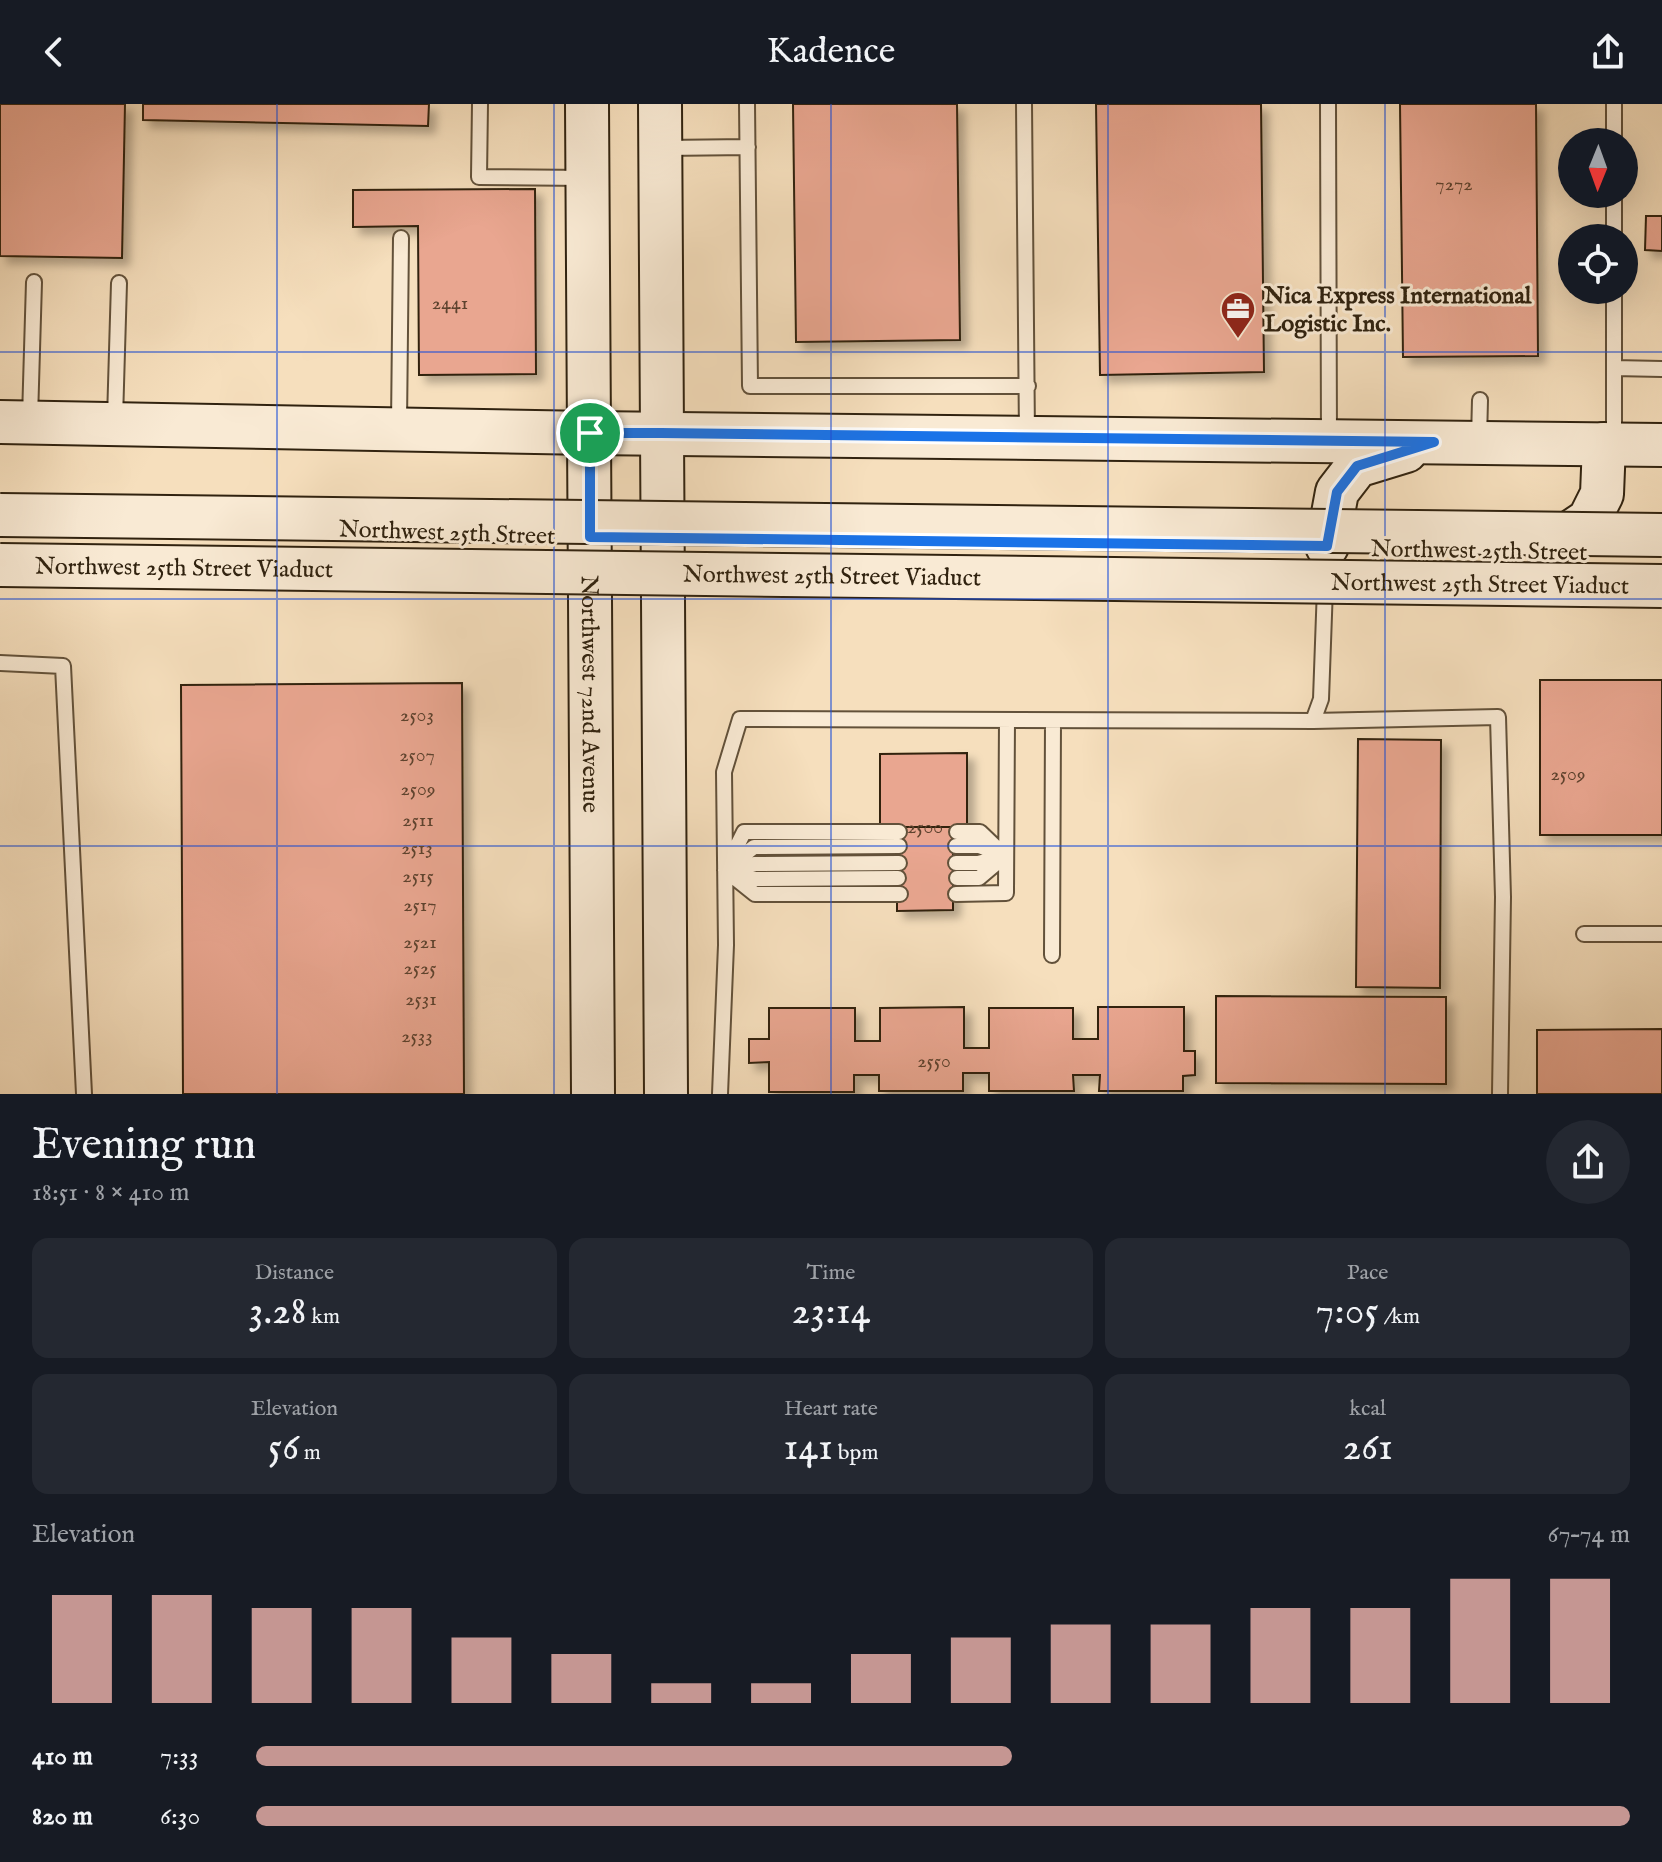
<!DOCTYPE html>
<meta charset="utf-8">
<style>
:root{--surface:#171b24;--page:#242831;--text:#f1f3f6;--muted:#9ea1a6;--accent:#c59692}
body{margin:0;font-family:"IM FELL English",serif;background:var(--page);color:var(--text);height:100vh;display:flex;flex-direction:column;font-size:30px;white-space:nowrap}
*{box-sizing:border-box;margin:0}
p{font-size:26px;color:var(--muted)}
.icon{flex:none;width:44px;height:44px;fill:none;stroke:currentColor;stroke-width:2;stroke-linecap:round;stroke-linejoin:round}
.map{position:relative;height:990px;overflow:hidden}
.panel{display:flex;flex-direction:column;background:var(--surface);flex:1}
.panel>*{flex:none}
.needle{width:52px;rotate:181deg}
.tools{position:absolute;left:1558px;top:24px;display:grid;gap:16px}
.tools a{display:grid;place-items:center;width:80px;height:80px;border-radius:50%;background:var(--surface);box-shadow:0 8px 32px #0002;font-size:40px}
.pin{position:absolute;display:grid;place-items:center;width:68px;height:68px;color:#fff;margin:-34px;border:4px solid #fff;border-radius:50%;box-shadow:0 2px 8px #0007}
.round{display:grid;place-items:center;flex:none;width:84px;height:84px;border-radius:42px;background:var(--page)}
.head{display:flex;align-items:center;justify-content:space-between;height:136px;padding:0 32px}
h1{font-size:44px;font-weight:600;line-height:60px}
.stats{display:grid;grid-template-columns:repeat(3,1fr);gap:12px;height:136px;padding:8px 32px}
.stats div{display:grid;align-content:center;border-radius:16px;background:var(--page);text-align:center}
.stats b{font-size:40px;font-weight:600}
.stats small{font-size:22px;font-weight:400}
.stats p{font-size:22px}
.chart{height:224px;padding:16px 32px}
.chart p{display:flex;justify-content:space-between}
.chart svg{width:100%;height:144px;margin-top:8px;stroke:var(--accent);stroke-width:6}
ul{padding:0 32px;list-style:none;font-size:26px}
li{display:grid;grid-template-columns:128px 96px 1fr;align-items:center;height:60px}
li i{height:20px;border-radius:10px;background:var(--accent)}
header{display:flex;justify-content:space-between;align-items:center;height:104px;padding:0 32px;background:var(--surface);font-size:36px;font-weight:600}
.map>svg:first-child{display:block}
.building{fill:#e9a690;stroke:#30220f;stroke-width:2;filter:url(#shadow)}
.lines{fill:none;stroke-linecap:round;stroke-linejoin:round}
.lane-casing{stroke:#62513a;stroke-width:18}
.secondary-casing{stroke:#30220f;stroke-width:46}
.lane{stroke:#f9ead4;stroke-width:14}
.secondary{stroke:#f9ead4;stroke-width:42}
.secondary-bridge-casing{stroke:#30220f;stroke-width:46;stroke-linecap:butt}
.secondary-bridge{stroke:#f9ead4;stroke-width:42}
.route-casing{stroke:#fff;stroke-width:16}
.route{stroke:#1a73e8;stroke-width:10}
.grid{fill:none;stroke:#1d4ed8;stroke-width:2;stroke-opacity:0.55}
.labels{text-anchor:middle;stroke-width:6;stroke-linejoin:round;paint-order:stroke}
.number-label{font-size:20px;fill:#5e432f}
.poi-label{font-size:24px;font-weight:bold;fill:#30220f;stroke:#f9ead4;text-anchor:start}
.street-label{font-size:24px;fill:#30220f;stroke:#f9ead4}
</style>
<header><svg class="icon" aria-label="back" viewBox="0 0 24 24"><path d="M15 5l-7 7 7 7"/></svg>Kadence<svg class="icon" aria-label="share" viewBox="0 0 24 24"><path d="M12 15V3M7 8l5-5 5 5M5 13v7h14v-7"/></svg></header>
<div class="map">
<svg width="1662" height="990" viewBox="0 0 1662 990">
<defs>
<filter id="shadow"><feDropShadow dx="7" dy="7" stdDeviation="4" flood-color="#0004"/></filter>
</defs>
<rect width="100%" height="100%" fill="#f6dfbd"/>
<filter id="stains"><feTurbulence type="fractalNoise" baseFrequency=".0025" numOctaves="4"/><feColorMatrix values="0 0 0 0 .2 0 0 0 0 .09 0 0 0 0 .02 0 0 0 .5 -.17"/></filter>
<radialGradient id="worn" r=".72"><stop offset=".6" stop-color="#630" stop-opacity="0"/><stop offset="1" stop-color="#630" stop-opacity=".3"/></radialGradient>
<path class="building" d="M0,0H125L122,154L0,152Z
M143,0H429L428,22L143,16Z
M793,0H957L960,236L796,238Z
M1096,0H1261L1264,268L1100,271Z
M1400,0H1536L1538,252L1403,253Z
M535,85L536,270L419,271L418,122L353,123V86Z
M1646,112H1662V147L1645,146Z
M1540,576H1662V731H1540Z
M462,579L464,990H183L181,581Z
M1358,635L1441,636L1440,884L1356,883Z
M967,649V723H880V650Z
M897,723H953V806L897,807Z
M1216,892L1446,893V980L1216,979Z
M964,903V944H989V904H1073V935H1098V903H1184V947H1195V971L1183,972V987H1099L1100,971H1073L1074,987H989V969H963V987H879V971H854V988H769V958L749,959V935H769V904H855V937H880V904Z
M1662,925V990H1537V926Z"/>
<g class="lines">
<g class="lane-casing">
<path id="lane" d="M480,0L479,73L586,74
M747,0L750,282H1028
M1024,0L1027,332
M1328,0L1329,336
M1614,0V38
M664,44L748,43
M1614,90V134
M1614,186V336
M1614,264L1662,265
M30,314L34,178
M115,315L119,179
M399,320L401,134
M1479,335L1480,296
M0,559L63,562L84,990
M1313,617L1321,595L1325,483
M957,728H980L1005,752
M956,742H979L998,749
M956,759H978L1001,753
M731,761L754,743L899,742
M727,762L744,728H899
M729,765L754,760L899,759
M725,766L755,790H900
M733,768L755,775L898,774
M957,774H979L1005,752
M956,790L1006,789L1007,616
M1584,830H1662
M1052,851L1053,617
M720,990L726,841L724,668L740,615L1313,617L1498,613L1503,793L1500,990"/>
</g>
<g class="secondary-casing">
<g id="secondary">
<path id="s1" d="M587,0L593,990"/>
<path d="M660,0L666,990"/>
<path d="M0,318L590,329L1662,341"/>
<path d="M1327,442L1337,388L1357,362L1406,347"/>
<path d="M1547,444L1589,416L1602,390L1604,340"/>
</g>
</g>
<use href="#lane" class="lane"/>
<use href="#secondary" class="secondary"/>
<g class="secondary-bridge-casing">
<g id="secondary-bridge">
<path d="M0,411L1662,431"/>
<path id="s2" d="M0,461L1662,482"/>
</g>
</g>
<use href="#secondary-bridge" class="secondary-bridge"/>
</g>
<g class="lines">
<g class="route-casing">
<path id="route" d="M590,329H661L1434,338L1357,362L1337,388L1327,442L590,433Z"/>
</g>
<use href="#route" class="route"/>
</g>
<path class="grid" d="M277,0V990M554,0V990M831,0V990M1108,0V990M1385,0V990M0,248H1662M0,495H1662M0,742H1662"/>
<defs>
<g id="office-pin" transform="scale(1.8)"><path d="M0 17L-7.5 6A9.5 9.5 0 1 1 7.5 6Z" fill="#8f2418" stroke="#f9ead4"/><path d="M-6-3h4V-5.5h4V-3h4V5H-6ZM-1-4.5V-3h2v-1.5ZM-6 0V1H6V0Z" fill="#fff"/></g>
</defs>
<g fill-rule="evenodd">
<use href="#office-pin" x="1238" y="205"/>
</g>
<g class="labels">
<g class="number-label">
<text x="1454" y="86">7272</text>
<text x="450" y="205">2441</text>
<text x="417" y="617">2503</text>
<text x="417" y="657">2507</text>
<text x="1568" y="676">2509</text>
<text x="418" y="691">2509</text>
<text x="418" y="722">2511</text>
<text x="925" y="729">2500</text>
<text x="417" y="750">2513</text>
<text x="418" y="778">2515</text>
<text x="420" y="807">2517</text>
<text x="420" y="844">2521</text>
<text x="420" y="870">2525</text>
<text x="421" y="901">2531</text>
<text x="417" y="938">2533</text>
<text x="934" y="963">2550</text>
</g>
<g class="poi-label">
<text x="1264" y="199">Nica Express International<tspan x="1264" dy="28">Logistic Inc.</tspan></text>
</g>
<g class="street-label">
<text transform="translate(447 428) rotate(2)" y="8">Northwest 25th Street</text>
<text transform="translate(1479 446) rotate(1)" y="8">Northwest 25th Street</text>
<text dy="8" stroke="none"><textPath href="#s2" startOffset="184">Northwest 25th Street Viaduct</textPath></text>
<text dy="8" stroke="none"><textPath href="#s2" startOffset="832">Northwest 25th Street Viaduct</textPath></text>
<text dy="8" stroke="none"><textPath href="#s2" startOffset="1480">Northwest 25th Street Viaduct</textPath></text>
<text dy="8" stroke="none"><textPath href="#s1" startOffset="590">Northwest 72nd Avenue</textPath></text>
</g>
</g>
<rect width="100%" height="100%" filter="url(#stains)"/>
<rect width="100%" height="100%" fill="url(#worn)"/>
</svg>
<div class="tools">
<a><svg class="needle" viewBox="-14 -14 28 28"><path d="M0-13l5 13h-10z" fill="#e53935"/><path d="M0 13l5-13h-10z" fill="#9ea1a6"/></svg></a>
<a><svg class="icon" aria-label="locate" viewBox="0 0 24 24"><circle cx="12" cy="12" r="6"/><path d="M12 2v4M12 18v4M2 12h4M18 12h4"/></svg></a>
</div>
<div class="pin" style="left:590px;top:329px;background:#1e9e55"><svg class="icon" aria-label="arrive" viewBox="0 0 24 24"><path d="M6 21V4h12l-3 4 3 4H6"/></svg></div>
</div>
<section class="panel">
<div class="head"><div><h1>Evening run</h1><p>18:51 · 8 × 410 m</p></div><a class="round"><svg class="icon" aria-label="share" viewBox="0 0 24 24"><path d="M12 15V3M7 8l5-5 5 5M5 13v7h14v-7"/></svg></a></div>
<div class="stats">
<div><p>Distance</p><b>3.28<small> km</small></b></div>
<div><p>Time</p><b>23:14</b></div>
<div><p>Pace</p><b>7:05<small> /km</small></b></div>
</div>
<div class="stats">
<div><p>Elevation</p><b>56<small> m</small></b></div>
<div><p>Heart rate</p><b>141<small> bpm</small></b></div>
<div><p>kcal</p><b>261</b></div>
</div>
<div class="chart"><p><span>Elevation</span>67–74 m</p>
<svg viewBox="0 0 160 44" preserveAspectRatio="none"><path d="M5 44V11M15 44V11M25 44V15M35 44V15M45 44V24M55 44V29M65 44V38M75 44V38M85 44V29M95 44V24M105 44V20M115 44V20M125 44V15M135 44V15M145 44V6M155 44V6"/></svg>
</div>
<ul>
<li><b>410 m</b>7:33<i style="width:55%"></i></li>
<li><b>820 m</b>6:30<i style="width:100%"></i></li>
</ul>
</section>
